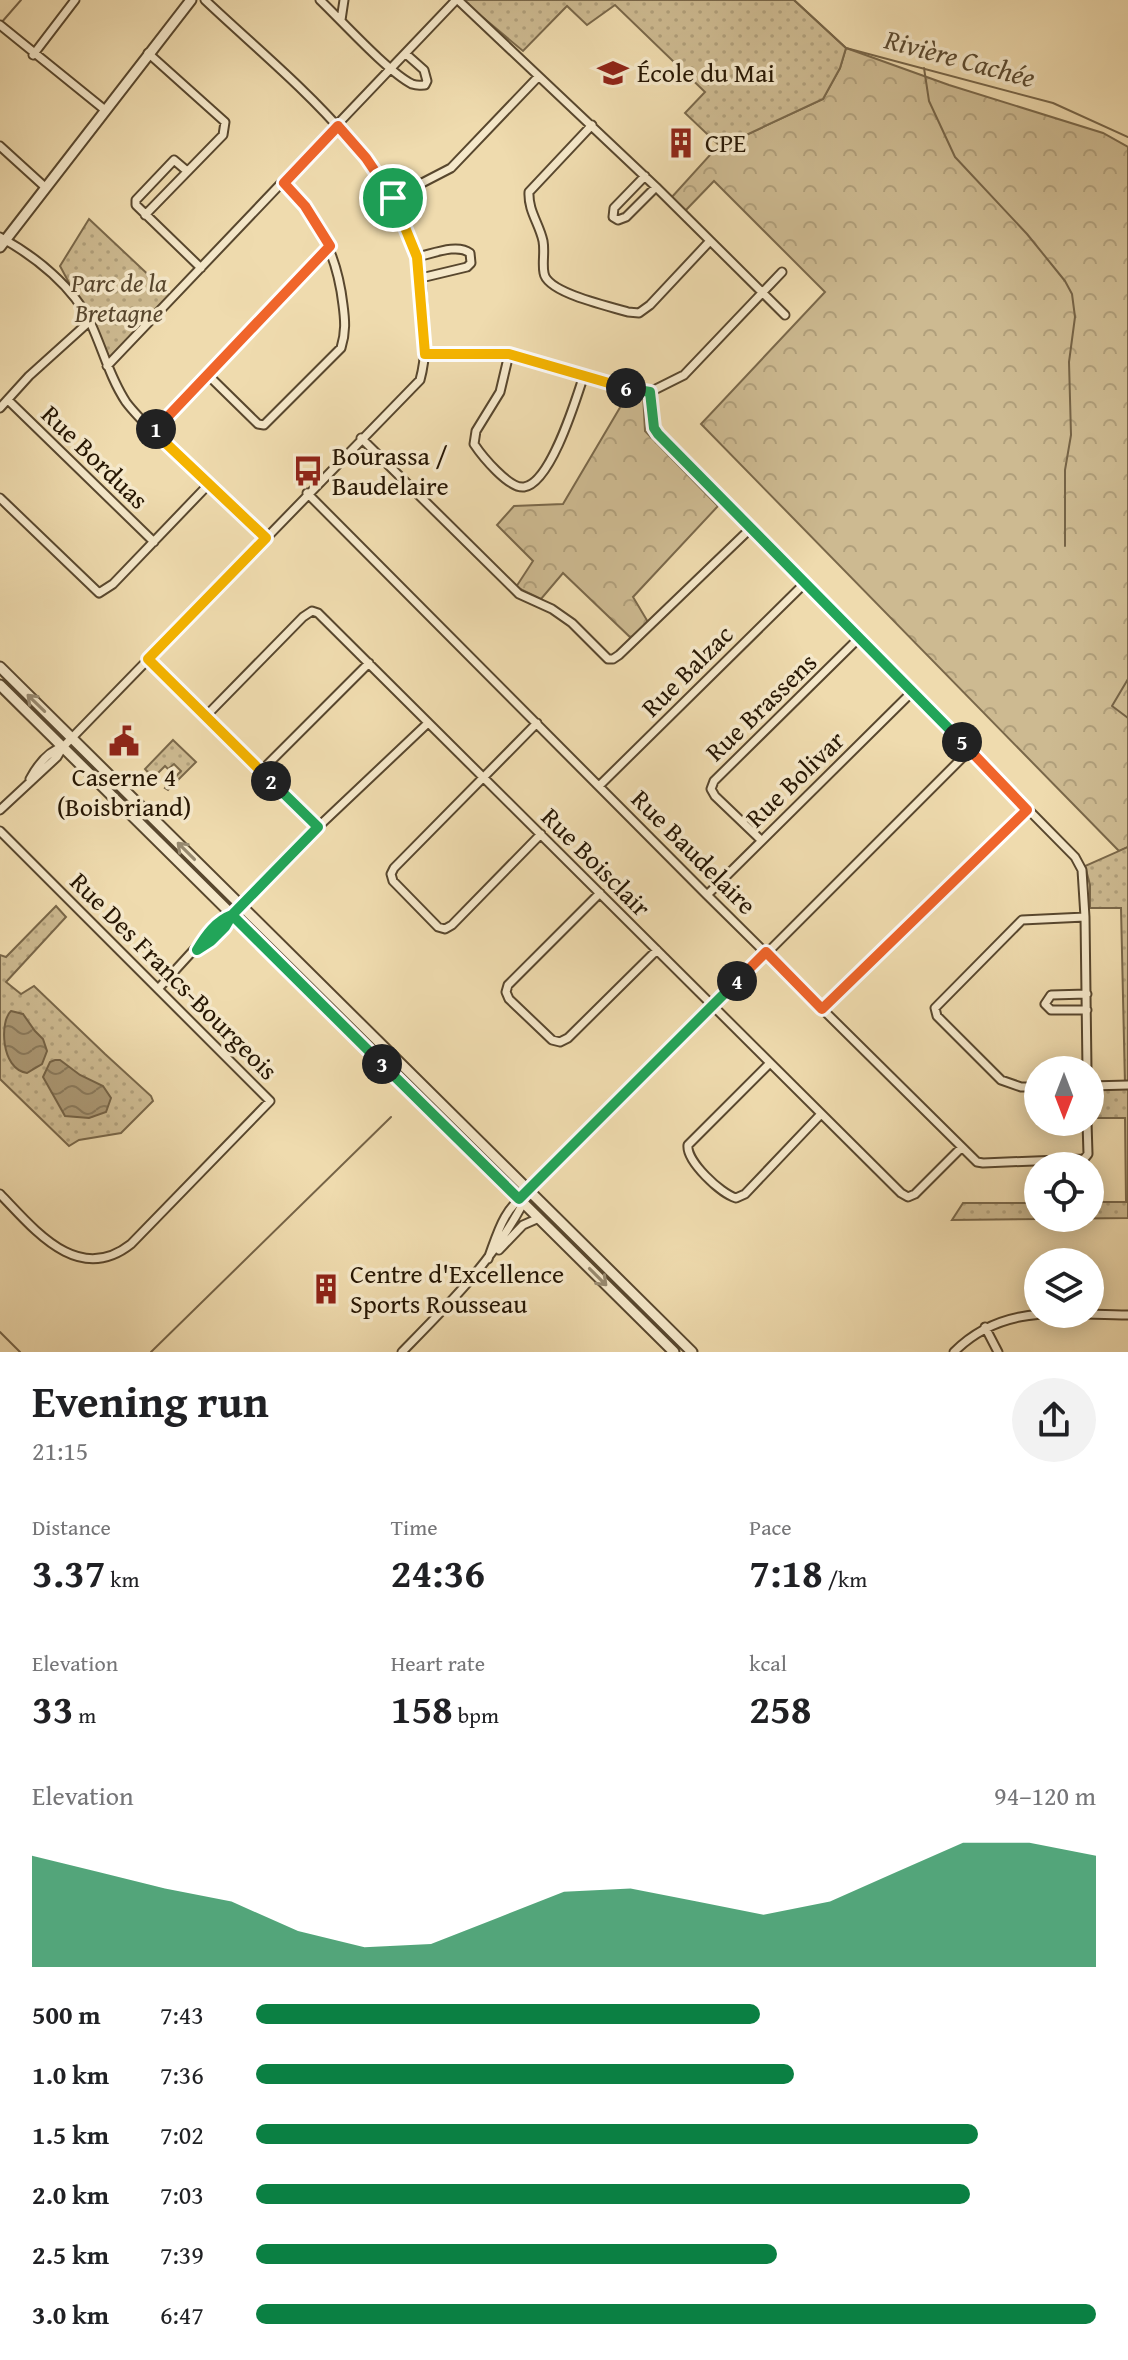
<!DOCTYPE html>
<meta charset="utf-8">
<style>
:root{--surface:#fff;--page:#f2f2f2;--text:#202124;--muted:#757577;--accent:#0b8043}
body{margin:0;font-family:"Gentium Book Plus",serif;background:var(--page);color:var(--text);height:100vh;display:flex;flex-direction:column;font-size:30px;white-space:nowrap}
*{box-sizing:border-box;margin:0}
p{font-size:26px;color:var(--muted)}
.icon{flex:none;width:44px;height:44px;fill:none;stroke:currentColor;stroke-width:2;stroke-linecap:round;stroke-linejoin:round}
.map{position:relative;height:1352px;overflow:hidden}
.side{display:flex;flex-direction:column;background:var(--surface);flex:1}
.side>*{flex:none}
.needle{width:52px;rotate:180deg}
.fabs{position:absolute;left:1024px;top:1056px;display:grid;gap:16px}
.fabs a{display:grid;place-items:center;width:80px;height:80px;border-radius:50%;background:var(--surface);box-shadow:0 4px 20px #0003;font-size:40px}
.pin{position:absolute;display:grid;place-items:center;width:68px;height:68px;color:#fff;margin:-34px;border:4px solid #fff;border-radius:50%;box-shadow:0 2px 8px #0007}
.km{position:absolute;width:40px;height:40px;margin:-20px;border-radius:50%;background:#222;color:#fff;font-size:22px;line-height:40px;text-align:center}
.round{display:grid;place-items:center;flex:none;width:84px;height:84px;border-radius:42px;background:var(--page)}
.headline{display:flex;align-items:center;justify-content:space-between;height:136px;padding:0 32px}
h1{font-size:44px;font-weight:600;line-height:60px}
.metrics{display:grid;grid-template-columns:repeat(3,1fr);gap:12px;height:136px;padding:8px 32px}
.metrics div{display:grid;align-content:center}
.metrics b{font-size:40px;font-weight:600}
.metrics small{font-size:22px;font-weight:400}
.metrics p{font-size:22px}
.chart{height:224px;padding:16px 32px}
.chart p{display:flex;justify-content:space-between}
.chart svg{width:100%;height:144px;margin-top:8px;fill:var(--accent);opacity:.7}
ul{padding:0 32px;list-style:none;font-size:26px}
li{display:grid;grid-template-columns:128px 96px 1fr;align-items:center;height:60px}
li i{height:20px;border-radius:10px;background:var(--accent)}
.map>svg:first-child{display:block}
.forest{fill:url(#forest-crowns);stroke:#7a684a;stroke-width:2}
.park{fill:url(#park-dots);stroke:#7a684a;stroke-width:2}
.water{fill:url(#water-waves);stroke:#766447;stroke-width:2}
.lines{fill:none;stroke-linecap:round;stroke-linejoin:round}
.stream{stroke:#766447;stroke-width:2}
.minor-casing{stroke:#58472e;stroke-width:11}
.tertiary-casing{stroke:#58472e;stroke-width:13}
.minor{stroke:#f5e8ca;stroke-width:7}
.tertiary{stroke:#f5e8ca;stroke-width:9}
.oneway{stroke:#988a70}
.split-1-casing{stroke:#fff;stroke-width:16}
.split-2-casing{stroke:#fff;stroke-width:16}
.split-3-casing{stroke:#fff;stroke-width:16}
.split-4-casing{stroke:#fff;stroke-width:16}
.split-5-casing{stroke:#fff;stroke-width:16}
.split-6-casing{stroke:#fff;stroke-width:16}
.split-7-casing{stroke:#fff;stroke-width:16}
.split-1{stroke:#f0652b;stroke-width:10}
.split-2{stroke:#f5b400;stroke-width:10}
.split-3{stroke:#22a559;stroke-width:10}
.split-4{stroke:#22a559;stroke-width:10}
.split-5{stroke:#f0652b;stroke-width:10}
.split-6{stroke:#22a559;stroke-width:10}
.split-7{stroke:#f5b400;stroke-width:10}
.labels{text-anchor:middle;stroke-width:7;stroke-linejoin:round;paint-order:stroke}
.poi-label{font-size:26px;fill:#261603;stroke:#f5e8ca;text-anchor:start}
.park-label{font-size:26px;font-style:italic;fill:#58472e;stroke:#f5e8ca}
.street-label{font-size:26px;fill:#261603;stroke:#f5e8ca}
.water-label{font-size:28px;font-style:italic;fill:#5b4a30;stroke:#f5e8ca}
</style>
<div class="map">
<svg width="1128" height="1352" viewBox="0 0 1128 1352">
<defs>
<pattern id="forest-crowns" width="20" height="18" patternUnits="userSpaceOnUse" patternTransform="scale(2)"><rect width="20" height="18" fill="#cdba91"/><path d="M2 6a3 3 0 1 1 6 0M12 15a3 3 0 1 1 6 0" fill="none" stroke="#b09f7b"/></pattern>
<pattern id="park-dots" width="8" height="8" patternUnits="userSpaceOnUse" patternTransform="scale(2)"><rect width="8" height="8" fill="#cdba91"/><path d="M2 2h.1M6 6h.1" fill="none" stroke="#b09f7b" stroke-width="1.8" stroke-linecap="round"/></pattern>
<pattern id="water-waves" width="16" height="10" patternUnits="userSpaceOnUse" patternTransform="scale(2)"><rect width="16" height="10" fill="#ab9874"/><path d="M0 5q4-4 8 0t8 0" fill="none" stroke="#8b7b5d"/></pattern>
</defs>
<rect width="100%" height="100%" fill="#efdbae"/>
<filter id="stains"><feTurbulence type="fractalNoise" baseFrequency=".0025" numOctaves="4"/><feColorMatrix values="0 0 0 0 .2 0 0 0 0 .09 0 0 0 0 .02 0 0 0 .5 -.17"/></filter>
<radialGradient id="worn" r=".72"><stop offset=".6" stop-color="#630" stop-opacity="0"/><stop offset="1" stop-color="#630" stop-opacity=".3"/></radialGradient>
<path class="forest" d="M846,48L949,85L1103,133L1128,147V847L1119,851L701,424L825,292L714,181L685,211L671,198L719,145L728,152L748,134L823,99L840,68Z
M643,393L645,431L718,506L633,597L648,622L631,638L563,573L541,599L516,587L533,561L497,525L514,506L563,504L628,394Z"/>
<path class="park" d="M462,0H794L846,48L840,68L823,99L748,134L727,153L685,113L705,92L615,5L587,25L567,6L523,51Z
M89,219L172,297L107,366C94,331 78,299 60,266Z
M173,740L196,762L168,790L165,788L181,771L174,764L168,769L165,766L153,778L145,769Z
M1128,847V1218L952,1220L963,1203H1038V1218H1090V1202H1126L1125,1118H1090V1086L1125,1085L1121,908H1090V885L1085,866Z
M56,906L66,917L6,982L21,994L34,986L105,1054L151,1096L153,1101L121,1133L79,1140L69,1146L0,1079V955L6,957Z"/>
<path class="water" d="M11,1011L23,1014L35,1031L43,1039L47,1051L42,1064L27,1073C0,1069 0,1020 11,1011Z
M55,1060H60L80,1075L103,1086L111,1098L106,1112L89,1118L65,1116L43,1077L50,1062Z"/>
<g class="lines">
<path class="stream" d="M794,0L846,48L1053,103L1128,137
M1,23L21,0
M924,68L929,101L955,157L1027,234L1065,281L1072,294L1075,317L1069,362L1071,435L1065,470V546
M1128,679L1112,706L1128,718
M0,1332L20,1352
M151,1352L391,1117"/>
<g class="minor-casing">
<path id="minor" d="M320,0C342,21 388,72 412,84C418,86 419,85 425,85L427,81L424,70L406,54
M458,0L656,187L785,315
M341,20L344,0
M0,25L105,110
M33,55L75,0
M592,125L529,192C528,211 539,223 543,241C545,252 542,263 544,273C547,293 609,306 628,312L639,313L650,305L709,242
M0,146L45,187
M187,171L174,160L136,200V205L201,268
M645,176L614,208L613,217L618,220L626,217L656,187
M393,198L451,168L538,77
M145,215L223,135L225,122L148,53
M0,237C35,256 74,287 91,324C103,350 110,378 126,402C138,418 154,432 168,446C200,477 233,508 266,538
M417,257C432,254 457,243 470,253L471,263L467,267L421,278
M425,354H509L629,389L650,392L684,375L782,272
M509,354L500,392L476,431L474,444C482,456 509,489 524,487C551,483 576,399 584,375
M107,366L456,0
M209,376L258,424L264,425L341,348C346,332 345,320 343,305C337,253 319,221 284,183
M650,392L654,428L658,434L1075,857L1082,870L1085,917L1087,1070
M8,400L154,542
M0,408L29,376L90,321
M153,431L330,246
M361,438L519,594L552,609L572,623L608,659H613L619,655L750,529
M307,493L707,895L977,1162L983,1163L1084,1159L1088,1154L1087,1122
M0,498L99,593L113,584L208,485
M148,659L318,827
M205,717L303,617L312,611L318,613L901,1193L908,1197L915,1194L961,1148
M537,723L394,868L391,874L393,881L438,927L445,929L452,925L541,834
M261,771L369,663
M30,779C37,766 48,751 63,747
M599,786L804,584
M0,810L57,757L63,747L420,380C427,355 425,331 423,306C422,290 422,273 417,258C386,151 283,74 205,0
M0,831L270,1101L131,1244C78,1286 34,1229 0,1194
M761,840L715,796L711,789L714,781L858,639
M600,893L508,985L506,992L509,999L552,1040L560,1042L568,1038L657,950
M707,895L912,692
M197,950L211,941L232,915L318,827L428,723
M158,989L222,919L232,915
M1087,994L1051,995L1045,1004L1051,1010H1087
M822,1009L1027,810
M770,1063L688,1145C686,1161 721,1194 736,1198L745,1194L821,1114
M1090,1086L1128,1085
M1038,1087H1021L1001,1080L937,1016L935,1008L1022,920L1085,917
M499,1250L523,1225L539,1218
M488,1259C499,1229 503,1210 529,1191L970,750
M985,1327L998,1352
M402,1352C451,1302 492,1262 525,1200
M954,1352C1004,1302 1063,1315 1128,1315"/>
</g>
<g class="tertiary-casing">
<path id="tertiary" d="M0,247L191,0
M0,667L692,1352
M0,685L674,1352"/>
</g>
<use href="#minor" class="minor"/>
<use href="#tertiary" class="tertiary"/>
</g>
<defs><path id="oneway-shaft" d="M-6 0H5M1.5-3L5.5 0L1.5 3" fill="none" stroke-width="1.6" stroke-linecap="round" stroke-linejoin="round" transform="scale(2)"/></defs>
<g class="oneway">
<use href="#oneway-shaft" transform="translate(36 703) rotate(-136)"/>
<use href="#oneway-shaft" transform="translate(186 851) rotate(-135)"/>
<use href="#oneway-shaft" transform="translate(598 1277) rotate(45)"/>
</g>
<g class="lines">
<g class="split-1-casing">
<path id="split-1" d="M156,429L330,246L305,206L284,183L338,126L366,158L393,198"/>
</g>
<g class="split-2-casing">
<path id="split-2" d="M156,429L153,431L266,538L148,659L271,781"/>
</g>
<g class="split-3-casing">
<path id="split-3" d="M271,781L318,827L232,915L225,927L211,941L197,950C206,935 216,921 232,915L382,1064"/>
</g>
<g class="split-4-casing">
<path id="split-4" d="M382,1064L519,1199L737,981"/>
</g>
<g class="split-5-casing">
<path id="split-5" d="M737,981L766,952L822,1009L1027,810L962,742"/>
</g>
<g class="split-6-casing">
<path id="split-6" d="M626,388L650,392L654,428L658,434L962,742"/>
</g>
<g class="split-7-casing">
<path id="split-7" d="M393,198L417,257L425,354H509L626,388"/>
</g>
<use href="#split-1" class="split-1"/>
<use href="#split-2" class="split-2"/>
<use href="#split-3" class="split-3"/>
<use href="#split-4" class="split-4"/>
<use href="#split-5" class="split-5"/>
<use href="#split-6" class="split-6"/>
<use href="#split-7" class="split-7"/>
</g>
<defs>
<g id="school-bare" transform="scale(2.4)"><path d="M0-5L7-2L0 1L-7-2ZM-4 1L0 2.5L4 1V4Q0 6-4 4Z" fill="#8f2418" stroke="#f5e8ca" stroke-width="2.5" paint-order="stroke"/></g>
<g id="building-bare" transform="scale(2.4)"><path d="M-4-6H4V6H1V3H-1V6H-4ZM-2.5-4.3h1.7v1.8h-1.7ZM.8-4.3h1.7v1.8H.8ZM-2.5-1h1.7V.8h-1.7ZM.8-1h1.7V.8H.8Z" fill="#8f2418" stroke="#f5e8ca" stroke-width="2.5" paint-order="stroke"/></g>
<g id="bus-bare" transform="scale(2.4)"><path d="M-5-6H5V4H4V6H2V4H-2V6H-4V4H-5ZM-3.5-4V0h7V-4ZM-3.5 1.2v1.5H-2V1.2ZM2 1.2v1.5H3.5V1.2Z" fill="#8f2418" stroke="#f5e8ca" stroke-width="2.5" paint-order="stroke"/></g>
<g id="civic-bare" transform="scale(2.4)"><path d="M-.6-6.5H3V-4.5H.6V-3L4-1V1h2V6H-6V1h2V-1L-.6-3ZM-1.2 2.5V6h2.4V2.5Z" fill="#8f2418" stroke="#f5e8ca" stroke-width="2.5" paint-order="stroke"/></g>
</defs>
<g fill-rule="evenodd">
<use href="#school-bare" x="613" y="73"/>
<use href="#building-bare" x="681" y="143"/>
<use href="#bus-bare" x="308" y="471"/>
<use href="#civic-bare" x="124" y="741"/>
<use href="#building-bare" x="326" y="1289"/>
</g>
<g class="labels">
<g class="poi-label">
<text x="637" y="82">École du Mai</text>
<text x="705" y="152">CPE</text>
<text x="332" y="465">Bourassa /<tspan x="332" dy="30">Baudelaire</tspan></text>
<text x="124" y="786" text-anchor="middle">Caserne 4<tspan x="124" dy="30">(Boisbriand)</tspan></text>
<text x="350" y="1283">Centre d'Excellence<tspan x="350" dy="30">Sports Rousseau</tspan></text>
</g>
<g class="park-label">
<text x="119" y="292">Parc de la<tspan x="119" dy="30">Bretagne</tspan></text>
</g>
<g class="street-label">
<text transform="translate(95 457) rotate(44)" y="9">Rue Borduas</text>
<text transform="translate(687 671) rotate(-45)" y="9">Rue Balzac</text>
<text transform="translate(761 707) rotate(-44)" y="9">Rue Brassens</text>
<text transform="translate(795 779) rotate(-44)" y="9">Rue Bolivar</text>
<text transform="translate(694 852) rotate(45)" y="9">Rue Baudelaire</text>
<text transform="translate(596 862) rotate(45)" y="9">Rue Boisclair</text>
<text transform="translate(174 976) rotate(45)" y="9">Rue Des Francs-Bourgeois</text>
</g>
<g class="water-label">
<text transform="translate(960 58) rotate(15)" y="10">Rivière Cachée</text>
</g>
</g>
<rect width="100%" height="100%" filter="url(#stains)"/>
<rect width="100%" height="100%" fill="url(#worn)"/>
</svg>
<div class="fabs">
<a><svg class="needle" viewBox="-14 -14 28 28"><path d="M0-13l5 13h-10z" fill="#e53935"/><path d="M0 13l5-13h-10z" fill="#757577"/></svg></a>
<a><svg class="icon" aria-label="locate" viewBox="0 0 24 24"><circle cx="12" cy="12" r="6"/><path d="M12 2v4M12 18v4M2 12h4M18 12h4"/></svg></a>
<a><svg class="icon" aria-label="layers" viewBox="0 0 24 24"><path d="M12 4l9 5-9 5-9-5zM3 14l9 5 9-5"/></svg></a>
</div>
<div class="pin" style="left:393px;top:198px;background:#1e9e55"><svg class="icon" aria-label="arrive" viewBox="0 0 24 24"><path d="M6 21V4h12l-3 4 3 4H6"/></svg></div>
<b class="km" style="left:156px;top:429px">1</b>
<b class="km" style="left:271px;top:781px">2</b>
<b class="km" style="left:382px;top:1064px">3</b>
<b class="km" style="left:737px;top:981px">4</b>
<b class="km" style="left:962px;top:742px">5</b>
<b class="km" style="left:626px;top:388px">6</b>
</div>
<section class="side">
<div class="headline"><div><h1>Evening run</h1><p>21:15</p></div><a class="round"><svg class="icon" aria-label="share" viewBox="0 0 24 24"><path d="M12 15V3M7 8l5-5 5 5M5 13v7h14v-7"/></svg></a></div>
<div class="metrics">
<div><p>Distance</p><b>3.37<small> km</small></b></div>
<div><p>Time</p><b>24:36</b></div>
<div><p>Pace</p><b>7:18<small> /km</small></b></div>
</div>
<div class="metrics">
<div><p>Elevation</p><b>33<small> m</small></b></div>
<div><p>Heart rate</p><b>158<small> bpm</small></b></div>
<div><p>kcal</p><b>258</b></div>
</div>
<div class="chart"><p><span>Elevation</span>94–120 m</p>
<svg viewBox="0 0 160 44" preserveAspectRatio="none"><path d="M0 44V10L10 15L20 20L30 24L40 33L50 38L60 37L70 29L80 21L90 20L100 24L110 28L120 24L130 15L140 6L150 6L160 10V44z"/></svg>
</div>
<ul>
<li><b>500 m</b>7:43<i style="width:60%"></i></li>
<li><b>1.0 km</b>7:36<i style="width:64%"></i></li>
<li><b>1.5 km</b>7:02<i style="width:86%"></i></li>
<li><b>2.0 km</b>7:03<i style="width:85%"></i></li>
<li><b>2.5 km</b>7:39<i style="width:62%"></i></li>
<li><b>3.0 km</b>6:47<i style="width:100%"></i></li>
</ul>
</section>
